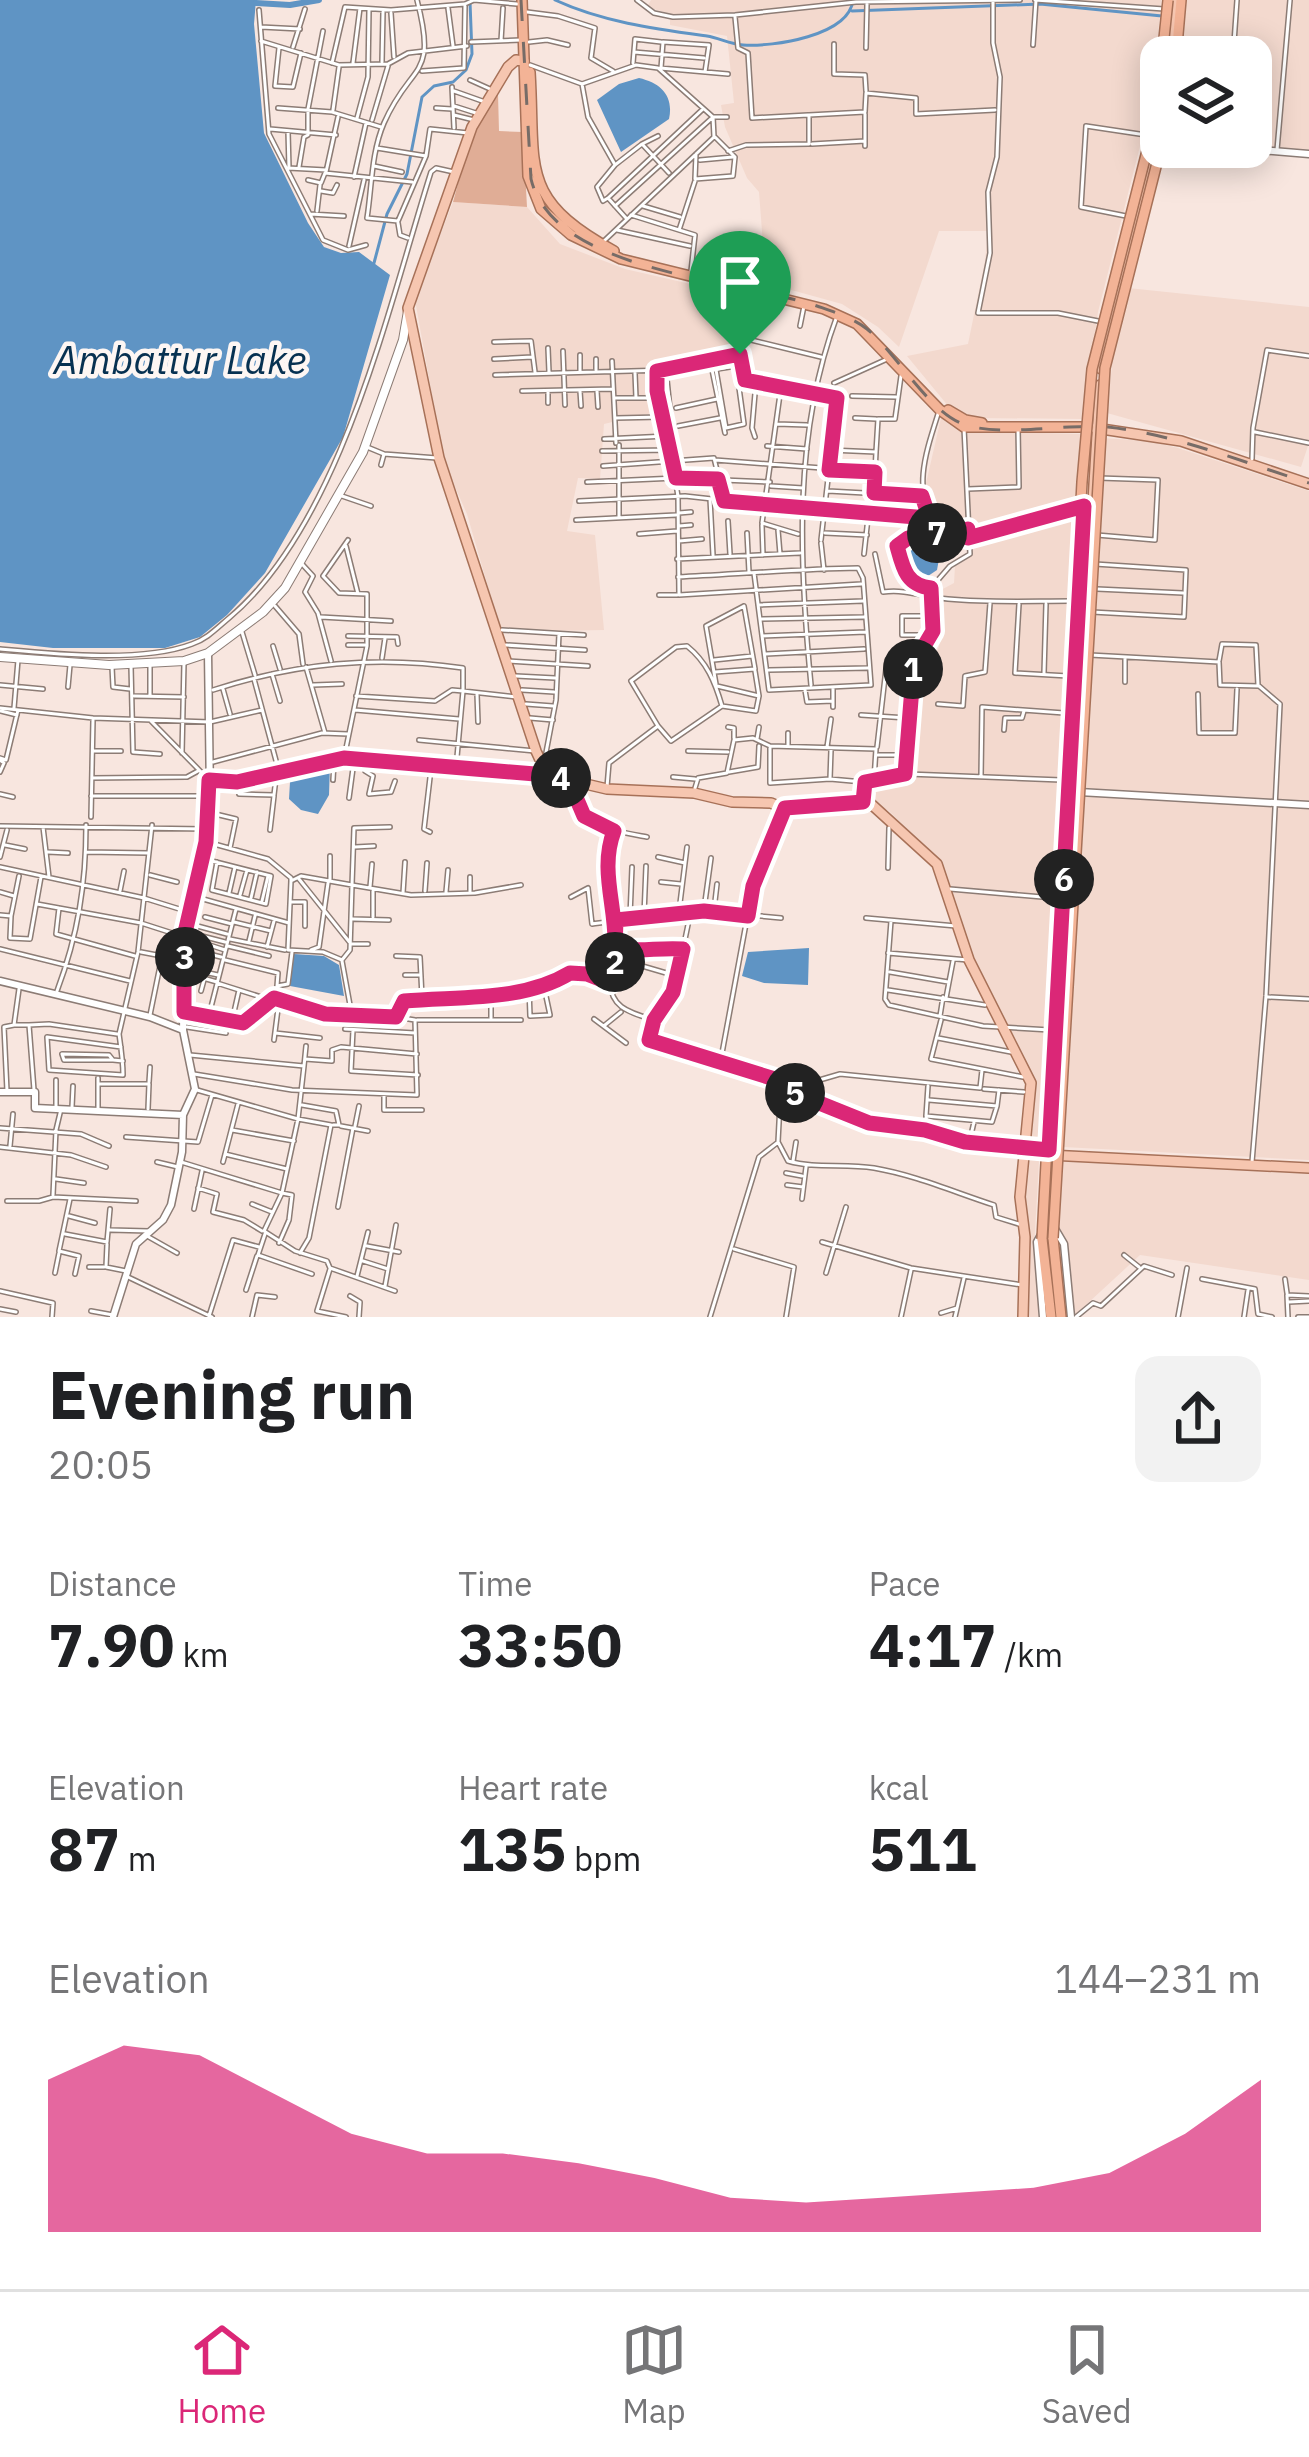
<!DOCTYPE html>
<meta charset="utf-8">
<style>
:root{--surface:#fff;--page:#f2f2f2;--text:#202124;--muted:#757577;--line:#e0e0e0;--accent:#db2777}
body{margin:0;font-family:"IBM Plex Sans",sans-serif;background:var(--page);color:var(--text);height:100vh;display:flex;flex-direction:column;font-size:45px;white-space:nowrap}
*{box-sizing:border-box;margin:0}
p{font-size:39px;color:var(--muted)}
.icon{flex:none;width:66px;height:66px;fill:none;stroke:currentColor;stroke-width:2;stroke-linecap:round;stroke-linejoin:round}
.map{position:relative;height:1317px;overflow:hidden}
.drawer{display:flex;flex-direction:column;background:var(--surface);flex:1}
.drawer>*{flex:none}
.fabs{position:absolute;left:1140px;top:36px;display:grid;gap:24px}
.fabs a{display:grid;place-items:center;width:132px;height:132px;border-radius:24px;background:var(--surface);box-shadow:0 6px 30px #0003;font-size:60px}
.pin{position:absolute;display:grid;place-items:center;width:102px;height:102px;color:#fff;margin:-123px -51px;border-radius:50% 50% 50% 0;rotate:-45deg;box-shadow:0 0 12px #0007}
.pin .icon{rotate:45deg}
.km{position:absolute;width:60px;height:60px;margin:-30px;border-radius:50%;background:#222;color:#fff;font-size:33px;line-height:60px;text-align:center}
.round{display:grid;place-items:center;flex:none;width:126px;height:126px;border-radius:24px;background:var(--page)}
.summary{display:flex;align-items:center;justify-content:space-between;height:204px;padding:0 48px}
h1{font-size:66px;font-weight:700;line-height:90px}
.figures{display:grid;grid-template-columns:repeat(3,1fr);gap:18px;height:204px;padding:12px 48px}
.figures div{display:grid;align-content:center}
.figures b{font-size:60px;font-weight:700}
.figures small{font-size:33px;font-weight:400}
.figures p{font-size:33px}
.chart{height:336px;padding:24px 48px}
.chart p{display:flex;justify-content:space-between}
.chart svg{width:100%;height:216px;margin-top:12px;fill:var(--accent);opacity:.7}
.menu{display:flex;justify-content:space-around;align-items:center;height:168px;border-top:3px solid var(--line);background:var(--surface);font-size:33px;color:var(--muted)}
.menu a{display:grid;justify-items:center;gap:6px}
.menu .current{color:var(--accent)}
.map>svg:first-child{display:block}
.built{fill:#f3d9ce}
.green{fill:#e0ad96}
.water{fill:#5f94c4}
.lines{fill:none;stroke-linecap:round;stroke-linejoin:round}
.stream{stroke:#5f94c4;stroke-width:3}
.canal{stroke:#5f94c4;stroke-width:6}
.minor-casing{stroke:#8c7c75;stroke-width:6}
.tertiary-casing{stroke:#8c7c75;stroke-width:9}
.secondary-casing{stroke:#8c7c75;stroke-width:10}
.primary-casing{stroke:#a77158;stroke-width:12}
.trunk-casing{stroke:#a77158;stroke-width:12}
.minor{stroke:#fff;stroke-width:3}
.tertiary{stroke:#fff;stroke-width:6}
.secondary{stroke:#fff;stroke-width:8}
.primary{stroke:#f6c6b0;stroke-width:9}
.trunk{stroke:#f3b396;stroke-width:9}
.rail{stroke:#776c67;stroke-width:3;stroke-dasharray:21 21;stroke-linecap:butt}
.trunk-bridge-casing{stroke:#a77158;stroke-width:12;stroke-linecap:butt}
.trunk-bridge{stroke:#f3b396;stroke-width:9}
.route-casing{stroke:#fff;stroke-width:24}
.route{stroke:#db2777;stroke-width:15}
.labels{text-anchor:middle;stroke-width:9;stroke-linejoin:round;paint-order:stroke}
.water-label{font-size:39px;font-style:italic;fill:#073151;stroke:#fdf6f3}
</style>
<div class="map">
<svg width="1309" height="1317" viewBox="0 0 1309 1317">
<rect width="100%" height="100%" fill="#f8e6df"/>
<path class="built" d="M651,0H1161L1153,95L1098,312L1083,419L976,418L949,407L907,356L968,344L985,261L988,231H939L899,347L878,327L842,304L766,283L759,192L747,178L725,127L721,105L734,103L727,36L670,25V14L647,7Z
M1184,0H1309V150L1251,147V57H1179Z
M453,202L527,207L560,244L625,269L743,296L738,350L666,368L665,410L604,424L600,479L578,478L567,531L595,535L604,630L501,632L467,514L444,462L415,300Z
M1128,288L1309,307V443L1301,467L1107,413L1115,336Z
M941,418L953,427L972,431L1081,434L1034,1248L1039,1317H1027L1023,1191L1034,1100L972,959L941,865L889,811L869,800L870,783L910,777L918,689L927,683L941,640V590L954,583L955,566L972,555L969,525L932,530L924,492Z
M1102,438L1149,441L1178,448L1309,491V1160L1063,1147Z
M1062,1159L1309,1173V1280L1140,1255L1075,1315L1067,1241L1058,1225Z"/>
<path class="green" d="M498,94L499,131L523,132L527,207L453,202L472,133Z"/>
<path class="water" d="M0,0H256L254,24L264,133L308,223L324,247L341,253L359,252L390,275L343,437L265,573L227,615L200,637L165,648H53L0,642Z
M639,78C661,83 674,96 669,119L621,152L597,100L619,84Z
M932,537L939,559L937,570L925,578H916L903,548Z
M330,764L329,795L318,814L301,810L289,799L290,782L297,768Z
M809,948L808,985L764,983L742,976L748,952Z
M294,954L324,956L339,965L344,996L290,986Z"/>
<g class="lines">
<path class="stream" d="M555,0C602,22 656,29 707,36C719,38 730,44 743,45C773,47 849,36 853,0
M852,11L1040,4L1162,16
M374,263L387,214L407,174L422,97L434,86L453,82L466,70L472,54L470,2"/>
<path class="canal" d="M256,3L290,5L319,0"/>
<g class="minor-casing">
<path id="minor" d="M417,0C438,80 411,61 384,123C371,153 372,187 367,218L398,221L426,156
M637,0L654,13L673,17L735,15L856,2L1020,0
M1035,0L1164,9
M993,1V43L1000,77L997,157L988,192L990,253L978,313H1058L1098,321
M448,8L453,46
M259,10L269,134L323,240L348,250L366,245
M527,12L558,16L595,28L591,58L613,71
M391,13L394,57
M735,17L738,48L748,53L752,118L808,115
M261,27L300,29
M261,41L339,65L388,64L408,53L467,46
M501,41L503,8
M471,42L521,40
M529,42L547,40L568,45
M834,44V74L865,75L866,91
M1033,45L1036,0
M293,47L305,9
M279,48L275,86L293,87L301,53
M866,48L867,4
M634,52L704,58
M1233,57L1237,0
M382,62L383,12
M332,63L345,7L391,10L465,4L474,0L517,4
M353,63L360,8
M633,63L635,39L661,42
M530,65L582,84L636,65L658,68L713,117L714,137L604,241
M660,68L728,74
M661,68L663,42L709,45L705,72
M422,71L464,68L465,6
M470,80L490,89
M582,84L588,117L614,163
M452,87L454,128
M454,91L485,102
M454,106L479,114
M278,108L332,112L381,127
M436,108L452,109
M333,110L339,67
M454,115L474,120
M357,118L368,77L369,9
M372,120L388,66
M270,129L336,135
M288,131L289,168
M658,136L642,144L669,173
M812,144L865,141
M865,146V114
M377,148L426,156L430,129L468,133
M1277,150L1290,0
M728,151L746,145L809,144V115L865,112L866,93L916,98V114L995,110
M696,154L695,179L733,176L735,157L715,137
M700,160L733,157
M374,166L402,172
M299,167L304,137L308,135V109L323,31
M288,168L326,170
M326,172L338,117
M354,177L366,123
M308,180L321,183L325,173L412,182
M321,191L333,193L337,185
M608,198L703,109
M615,206L713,117H727
M643,206L680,217
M317,211L320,185
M310,214L344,216
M631,215L679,230
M1126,216L1081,207L1086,126L1146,135
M626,218L608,198L603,201L597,187L615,165L642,144
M398,223L400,235L408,238
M617,230L690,246
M349,246L364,180
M691,271L695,235L679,230L695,181
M748,293L740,354L745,380L845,397
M800,326L804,306
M743,338L821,357
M494,342L531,341L535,372
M548,348L549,372
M563,351L565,405
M580,355V371
M714,358L726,428L744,424L736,366L717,369
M494,359L532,357
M710,360L725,433
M612,361L616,443
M596,370V359
M635,373L636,398
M495,375L666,370
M834,383L885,360
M781,387L762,523L798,534
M522,391L613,389
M580,391L581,406
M597,391L598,407
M548,392V403
M852,396L896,397
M615,398H660L657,371
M660,400L670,449
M676,408L717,399
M939,411C924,458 914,485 934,532L942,535L966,530
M616,418L661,417
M855,418L876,419
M777,424L807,425
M678,426L720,418
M1255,432L1309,443
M755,437L752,428L756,382
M673,438L666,370L738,354
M604,439L667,436
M619,445V516
M767,446L807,449
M367,447L384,454L381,465
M830,450L876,452L878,419H895L901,376
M602,451L670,450L678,496L679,595L861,584
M384,454L437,458
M1252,459L1253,428L1267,350L1309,356
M715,460L875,472
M603,466L714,458L724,499
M587,482L676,478L770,482
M771,486L803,488
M968,489L1019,487L1018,428
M828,491L920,496
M339,495L371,506
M710,499L713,555
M579,501L685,496L839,513L928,518
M679,513L691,512
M873,514L876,452
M576,520L676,515
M728,521L730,554
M762,525L763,555
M679,526L691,525
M778,530L780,554
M747,533L749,572
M825,533L867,535
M639,534L677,531
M1097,535L1155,540L1158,480L1099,478
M970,537L1077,508
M821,540L837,400
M679,541L702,539
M821,543L824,570
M346,546L358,594
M864,554L868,518
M875,554L883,592C907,589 924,597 948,599C990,603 1030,601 1071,601
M677,559L800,553
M302,564L313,576L305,592L318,613L331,661
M678,577C738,574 798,569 858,568L863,578L871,685L769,690L754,573
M930,588C906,585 903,567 897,546L908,538L932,532
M1097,589L1183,593
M659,595H677
M1019,604L1015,673L1068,676
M758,605L863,601
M275,606L299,634L303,664
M1092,612L1184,617L1186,570L1095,564
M321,617L391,621
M760,619L864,617
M502,630L584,635
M242,632L255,675
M928,635H902V616H931
M348,636L397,637L398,644
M762,636L866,632
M348,645H365
M506,645L585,650
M273,646L280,669
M0,649C54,654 142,663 192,644C207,639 217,628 229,618C341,524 388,308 431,172L436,168L454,172
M766,654L864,649
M1090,655L1219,662L1220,685L1259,686L1280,704L1266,996L1252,1162
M382,658L385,638
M714,660L752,656
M507,661L588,666
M1219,661L1222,644L1256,645L1258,685
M131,666L133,752L160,754
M150,666V696
M112,667L113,687L130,689
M306,667L325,733
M769,670L868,668
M755,671L759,696
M715,672L755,669L744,606L706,626L716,684
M1044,673L1046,604
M272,674L280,701
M516,676L555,678
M254,679L278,768
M1125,682V658
M0,685L43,689
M313,685L342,684
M811,685C799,561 793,434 837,316
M68,687L70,665
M833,688V707
M223,689L230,714
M213,690C296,663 376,655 463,668V691L516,697
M522,690L554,692
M805,690L807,702L833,701
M477,694L478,722
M1198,694L1199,733H1235L1237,689
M134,696L184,697
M356,696L435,701L452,690L463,691L456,768
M526,704L553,706
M938,704L963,706L965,676L985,672L990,603
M0,708L93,718L210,722L262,710
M14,708L18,660
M355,710L459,719
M1,711L17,715
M861,715L907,718
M530,718L553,720
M151,721L207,778
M658,726L671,741L722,706L756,711L759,696L717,686
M728,727L734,728V738
M1004,730L1005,718H1022L1024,711
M757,739L759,727
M419,740L535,751
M788,745V733
M827,747L831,719
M877,747L887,660L915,659
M770,748V783L830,779
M831,750L830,779L863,782
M94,751H121
M688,751L728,752
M182,753L184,663
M878,755H904
M0,758L6,760L18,710
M344,758L367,646V594L339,593L323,576L348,540
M0,760L4,763L0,772
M213,762L322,733L348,734
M366,763L365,771L373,776L369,794L391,792L395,781
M544,763L556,700L559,634
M729,772L758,767L759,746
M905,774L914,663L933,631L931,588L950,566L970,554L964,428
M673,777L695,779
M981,777L982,707L1064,713
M92,778L187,777L198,771
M333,780L334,762
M874,780L908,774L1061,780
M575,785C574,826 615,831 647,837
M607,787L609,763L658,726L631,681L676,647L687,646C707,662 715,682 722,706
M695,788L698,778L727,773L734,740L753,738L770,746L876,749L874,780L865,782L863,800
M0,794L13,797
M239,794L274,795L276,778
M91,796H208
M349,798L354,761
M211,813L236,819L230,848
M91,817L93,720
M0,826L205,829
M43,827L49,877
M390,827L354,828L352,885L411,895L475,893L521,885
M270,830L274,796
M615,831C599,869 616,907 615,946
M430,832L424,829L431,769
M207,842L268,859L291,878V881C290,904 289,927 288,950L323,952L342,960L350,950L352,885L301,876L291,881
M5,845L25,849
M355,847L374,846
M48,852L68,853
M86,852L148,853
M0,857L7,830
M658,857L685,863
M204,859L271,876L266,904L212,890L217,862
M0,867L144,898L189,912
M888,868L889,828
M150,875L177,882
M470,877V892
M299,879L351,944H368
M330,880V856
M661,882L681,884
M370,887L372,864
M950,889L1054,898
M120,891L124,871
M373,891V917
M425,891L427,863
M0,892L14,896
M446,892L448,870
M229,893L235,867
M403,893L405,862
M240,895L247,870
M196,897L289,923
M571,897L588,888L592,924C645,917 693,910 746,916
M251,898L257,872
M262,901L268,876
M292,902H305V926
M37,904L141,923L225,950
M59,908L56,934L135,956
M704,909L711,858
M714,910L717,884
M679,911L687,847
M0,915L11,916L19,876
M644,915L646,866
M750,915L781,918
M11,916L10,938L30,939L41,877
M630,916L632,867
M205,917L232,924
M866,918L956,926
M353,919L389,920
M891,921L885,999L889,1005L983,1026L1050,1030
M234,922L271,931
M190,924L227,934
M198,935L225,942
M230,939L285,950
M249,941L255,916
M228,946L269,956
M267,947L274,921
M0,949L130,981
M683,949L673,992L654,1020L649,1041L781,1081L789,1076L816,1081L840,1074L980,1088L982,1070
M193,950L221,957
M311,950L319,947L328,883
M141,952L162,956L150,1015
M888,953L968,960
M396,956L420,957L422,997
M225,960L278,973L277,986
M342,961L352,1016
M632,963L673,975
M186,968L218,975
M890,972L948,982
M405,975H419
M196,976L217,982
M217,983L305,1011L396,1017L404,1001C460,996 522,1001 570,973L587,974L610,983
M529,988L530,1016L550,1015L544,987
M888,990L985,1005
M57,991C78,935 86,884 86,825
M201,991L204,980
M1268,997L1309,999
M491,998V1018
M946,998L953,961
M187,1013L243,1023C257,1017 274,1000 277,986L288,984L292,952
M209,1015L236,909
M940,1016L943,997
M594,1019L626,1043
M417,1020H521
M654,1020C630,1013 607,1007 611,977C613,966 617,960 615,948C639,952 659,947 683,949L690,915
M941,1020L931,1059L1023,1077
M232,1021L239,990
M14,1025H29L34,1090
M29,1025L49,1024L117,1034
M605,1025L621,1012
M187,1027L226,1033
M345,1029L415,1033
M353,1030L351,1071L418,1075
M275,1033L320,1038
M938,1038L1011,1052
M274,1040L279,1001
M121,1047L47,1037L49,1070L123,1075C123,1061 121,1048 119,1034L138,952L152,825
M190,1055L304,1066L298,1119L331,1125L309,1238L300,1253
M305,1059L332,1061V1050L341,1047L417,1054
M113,1060H64L62,1054L109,1055L113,1060L123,1061
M720,1064L753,886L784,812
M304,1066L306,1046
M194,1074L292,1090L417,1095L415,1020L396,1017
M149,1082L150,1067
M98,1084H149L148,1109
M781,1084L778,1142L788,1161C816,1169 845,1163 874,1168C915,1175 954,1192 994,1205L996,1217L1022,1225
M928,1086L926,1116L992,1122L997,1106
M783,1088L869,1123L925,1130L965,1142L1022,1148
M984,1089L1024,1092
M197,1090L298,1119L282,1193L292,1195L289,1220L279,1243
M7,1091L4,1027L14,1025L19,989
M786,1091L789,1108
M384,1096V1110H422
M929,1100L997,1106L999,1090
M302,1105L336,1111L339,1125H333
M56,1107V1080
M72,1107L73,1086
M98,1110V1078
M926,1118L930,1130L971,1135L974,1122
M341,1126L368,1131
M355,1126L359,1106
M0,1128L81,1134L109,1146
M232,1130L294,1141
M126,1137L198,1142L212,1095
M10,1146L13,1114
M0,1147L71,1155L106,1167
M225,1154L287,1169
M793,1161L796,1142
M157,1162L178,1167
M181,1162L282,1193L264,1231L295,1251L327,1261L330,1268L395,1291
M223,1162L238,1104
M786,1173L802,1176
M56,1179L84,1183
M787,1185L803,1187
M198,1188L217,1194L213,1212L244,1220L262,1231
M53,1195L56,1130L61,1109
M70,1199L59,1251L79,1256L75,1274
M802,1199L806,1167
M7,1201H39L53,1197L136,1201
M252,1204L272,1212
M338,1207L353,1128
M194,1209L202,1171
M69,1216L95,1223
M110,1230L149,1231
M65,1234L107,1242L110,1209
M265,1234L258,1255L312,1274
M147,1236L177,1253
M822,1242L911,1268L1022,1285
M107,1244L106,1267L126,1271
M367,1246L399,1252
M734,1249L794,1267L786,1317
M1124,1255L1139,1267
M363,1261L388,1269
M89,1267H104
M330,1269L317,1311L346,1317
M55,1273L59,1253
M826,1273L846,1207
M357,1276L368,1232
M128,1277L212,1317
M1202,1279L1255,1289L1258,1314L1272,1317
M1285,1279L1287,1293
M385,1286L396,1225
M246,1290L257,1256
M0,1291L53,1303L52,1317
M350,1296L360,1302L359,1317
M1289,1302L1309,1301
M0,1309L16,1312
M91,1311L113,1315
M941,1313L957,1308
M209,1316L233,1240L259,1247
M252,1317L257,1295L275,1297
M710,1317L759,1157L777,1143
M901,1317L911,1270
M955,1317L964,1278
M1076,1317L1093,1303L1101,1306L1144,1266L1172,1275
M1178,1317L1187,1268
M1244,1317L1248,1290
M1288,1317L1287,1295L1309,1296
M1298,1317H1309"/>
</g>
<g class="tertiary-casing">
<path id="tertiary" d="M1226,147L1309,154
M209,780L237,782L344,758L547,775
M1079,792L1309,805
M0,981L150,1017L183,1030
M0,1092H35V1108L183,1115
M113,1317L136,1244L163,1220L171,1205L182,1152L183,1115L195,1089L183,1030L185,937L205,842L210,796L208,653
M1043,1317L1037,1242L1046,1226L1054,1227L1064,1244L1071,1317"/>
</g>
<g class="secondary-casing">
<path id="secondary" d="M0,657L109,665L184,661L208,653L263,612L285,588L363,452L403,340L408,311"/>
</g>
<g class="primary-casing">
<path id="primary" d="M1170,57L1176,0
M524,61L516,60L508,67L472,127L408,308L439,458L536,751L547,775L607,789L694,793L732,802L771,803L785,809L870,803L937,864L969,960L1031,1083L1020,1197L1025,1237L1023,1317
M1101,369L1161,123
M1095,428L1181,441L1309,484
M1054,1147L1100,385
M1049,1155L1309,1168"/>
</g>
<g class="trunk-casing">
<path id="trunk" d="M522,0L528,176L541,209L571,235L621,259L824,309L857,324L940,410L964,427H1089
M1176,57L1181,0
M530,72C536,169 518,198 614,251
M948,410L965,420L982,423
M1053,1238L1061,1317
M1042,1239L1051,1317"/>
</g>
<use href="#minor" class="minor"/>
<use href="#tertiary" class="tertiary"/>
<use href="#secondary" class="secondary"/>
<use href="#primary" class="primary"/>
<use href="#trunk" class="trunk"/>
<path class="rail" d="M521,0L531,179C553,273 741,280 817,306C834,312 853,318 867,329C896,353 929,412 963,424C1001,438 1066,423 1108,427C1178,435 1242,462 1309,483"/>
<g class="trunk-bridge-casing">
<path id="trunk-bridge" d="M1162,57L1168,0
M1053,1238L1105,368L1161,147
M1042,1239L1082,482L1092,369L1153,127L1161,69"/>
</g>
<use href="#trunk-bridge" class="trunk-bridge"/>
</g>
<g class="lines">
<g class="route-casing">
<path id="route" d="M740,354L745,380L837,398L829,470L875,472L874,493L922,496L934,532L908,538L897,546C903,568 906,585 931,588L933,631L914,663L905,774L865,782L863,802L785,808L753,886L748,916L704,911L616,920C615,943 616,961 610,983L587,974L570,973C522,1002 459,996 404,1001L396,1017L325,1014L274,998L243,1023L184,1012V937L206,842L209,780L237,782L344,758L547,775L575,782V795L584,816L614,831C599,870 617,908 615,948C639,953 658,947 683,949L673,992L654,1020L649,1040L781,1081L782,1088L869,1123L925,1130L965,1142L1049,1150L1084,506L968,538V529L942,535L934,532L928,518L724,501L718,479L676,478L657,391V371L740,354"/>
</g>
<use href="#route" class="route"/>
</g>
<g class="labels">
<g class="water-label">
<text x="180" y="374">Ambattur Lake</text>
</g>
</g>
</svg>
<div class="fabs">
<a><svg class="icon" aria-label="layers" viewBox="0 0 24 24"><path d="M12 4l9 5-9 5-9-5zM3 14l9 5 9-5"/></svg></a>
</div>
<div class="pin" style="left:740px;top:354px;background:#1e9e55"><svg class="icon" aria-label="arrive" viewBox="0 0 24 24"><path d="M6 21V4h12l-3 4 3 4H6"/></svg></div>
<b class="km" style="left:913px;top:669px">1</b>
<b class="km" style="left:615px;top:962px">2</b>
<b class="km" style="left:185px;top:957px">3</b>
<b class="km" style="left:561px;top:778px">4</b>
<b class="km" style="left:795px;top:1093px">5</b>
<b class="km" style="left:1064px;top:879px">6</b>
<b class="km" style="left:937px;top:533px">7</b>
</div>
<section class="drawer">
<div class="summary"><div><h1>Evening run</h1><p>20:05</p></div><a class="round"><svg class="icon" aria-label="share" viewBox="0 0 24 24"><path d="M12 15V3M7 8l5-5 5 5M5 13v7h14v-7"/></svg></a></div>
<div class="figures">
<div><p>Distance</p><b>7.90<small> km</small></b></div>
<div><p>Time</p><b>33:50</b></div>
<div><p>Pace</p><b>4:17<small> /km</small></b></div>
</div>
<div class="figures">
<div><p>Elevation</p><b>87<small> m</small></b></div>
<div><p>Heart rate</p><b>135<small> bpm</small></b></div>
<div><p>kcal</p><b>511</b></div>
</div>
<div class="chart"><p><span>Elevation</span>144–231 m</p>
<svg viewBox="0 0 160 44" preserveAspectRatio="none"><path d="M0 44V13L10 6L20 8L30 16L40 24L50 28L60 28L70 30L80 33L90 37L100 38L110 37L120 36L130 35L140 32L150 24L160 13V44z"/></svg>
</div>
</section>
<nav class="menu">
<a class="current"><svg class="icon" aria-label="home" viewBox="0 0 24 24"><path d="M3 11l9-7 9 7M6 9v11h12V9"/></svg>Home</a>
<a><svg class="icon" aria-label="map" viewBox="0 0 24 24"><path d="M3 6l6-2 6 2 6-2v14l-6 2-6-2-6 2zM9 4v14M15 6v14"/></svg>Map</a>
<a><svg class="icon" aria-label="saved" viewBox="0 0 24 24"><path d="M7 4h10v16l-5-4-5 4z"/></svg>Saved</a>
</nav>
